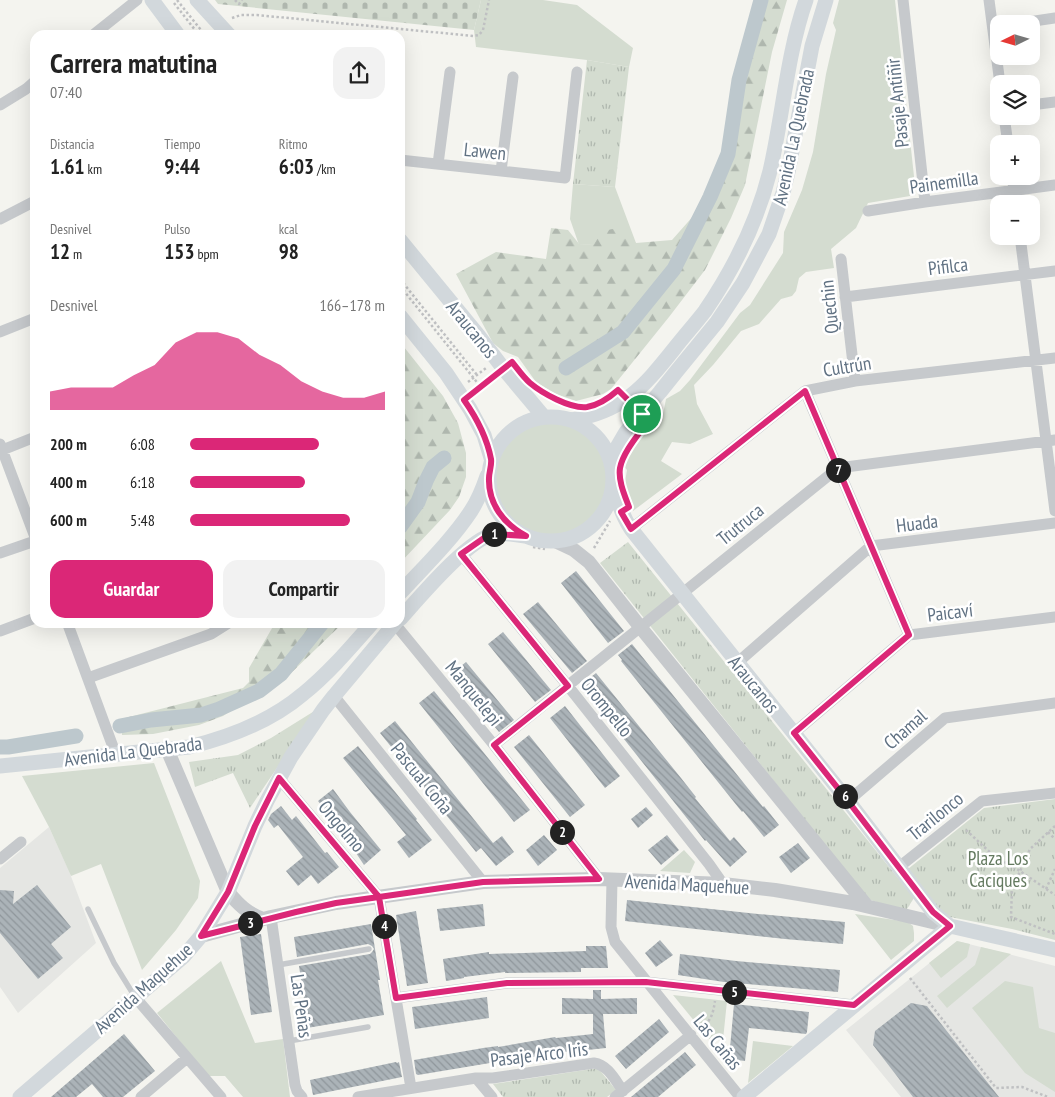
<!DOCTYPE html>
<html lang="es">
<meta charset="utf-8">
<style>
:root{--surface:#fff;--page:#f2f2f2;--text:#222;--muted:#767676;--accent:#db2777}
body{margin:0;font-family:"PT Sans Narrow",sans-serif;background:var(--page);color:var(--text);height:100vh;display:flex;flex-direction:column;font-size:19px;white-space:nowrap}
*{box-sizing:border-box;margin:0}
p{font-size:16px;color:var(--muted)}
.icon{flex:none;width:28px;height:28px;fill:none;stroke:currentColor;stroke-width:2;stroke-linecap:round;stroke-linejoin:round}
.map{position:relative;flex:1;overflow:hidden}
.details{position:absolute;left:30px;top:30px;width:375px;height:598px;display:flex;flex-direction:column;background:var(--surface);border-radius:15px;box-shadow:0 5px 20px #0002}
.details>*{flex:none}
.needle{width:32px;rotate:265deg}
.fabs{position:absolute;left:990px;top:15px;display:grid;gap:10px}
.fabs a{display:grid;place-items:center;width:50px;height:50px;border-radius:10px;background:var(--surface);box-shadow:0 5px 20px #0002;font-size:25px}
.pin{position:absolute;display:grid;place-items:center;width:42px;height:42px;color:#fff;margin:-21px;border:2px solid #fff;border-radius:50%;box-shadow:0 1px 5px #0007}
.km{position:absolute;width:25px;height:25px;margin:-12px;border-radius:50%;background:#222;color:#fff;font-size:14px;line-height:25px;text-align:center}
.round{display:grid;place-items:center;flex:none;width:52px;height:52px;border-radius:15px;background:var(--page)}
.head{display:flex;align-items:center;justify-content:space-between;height:85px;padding:0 20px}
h1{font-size:28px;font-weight:700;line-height:38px}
.metrics{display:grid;grid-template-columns:repeat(3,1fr);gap:8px;height:85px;padding:5px 20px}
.metrics div{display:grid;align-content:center}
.metrics b{font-size:21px;font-weight:700}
.metrics small{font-size:14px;font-weight:400}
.metrics p{font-size:14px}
.chart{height:140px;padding:10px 20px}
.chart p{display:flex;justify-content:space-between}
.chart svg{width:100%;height:90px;margin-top:5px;fill:var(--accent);opacity:.7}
.action{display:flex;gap:10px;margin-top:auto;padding:10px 20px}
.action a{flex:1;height:58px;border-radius:15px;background:var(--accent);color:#fff;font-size:20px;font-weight:700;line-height:58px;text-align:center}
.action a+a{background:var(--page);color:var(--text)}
ul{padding:0 20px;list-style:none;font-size:16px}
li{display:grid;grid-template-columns:80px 60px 1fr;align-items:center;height:38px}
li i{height:12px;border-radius:6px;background:var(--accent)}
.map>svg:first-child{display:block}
.built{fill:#e5e6e3}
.grass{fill:#d4dcd0}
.forest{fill:url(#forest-firs)}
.cemetery{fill:url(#cemetery-stones)}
.park{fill:url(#park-tufts)}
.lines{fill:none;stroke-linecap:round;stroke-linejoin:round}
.canal{stroke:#bdc8cd;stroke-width:15}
.building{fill:url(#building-back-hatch)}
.path{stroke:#bfc0c2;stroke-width:2.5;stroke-dasharray:2.5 2.5;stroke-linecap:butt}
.service{stroke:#c6c9cc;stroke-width:5.5}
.minor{stroke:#c6c9cc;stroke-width:11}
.tertiary{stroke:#c6c9cc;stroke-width:14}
.secondary{stroke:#d2d8dc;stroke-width:15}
.route-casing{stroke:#fff;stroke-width:10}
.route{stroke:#db2777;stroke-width:6}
.labels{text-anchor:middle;stroke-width:5;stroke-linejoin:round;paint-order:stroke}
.street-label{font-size:19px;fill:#617283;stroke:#fff}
.park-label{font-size:19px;fill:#647a60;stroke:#fff}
</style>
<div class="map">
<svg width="1055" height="1097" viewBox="0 0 1055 1097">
<defs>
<pattern id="forest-firs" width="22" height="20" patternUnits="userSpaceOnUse" patternTransform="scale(1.25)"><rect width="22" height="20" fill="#d4dcd0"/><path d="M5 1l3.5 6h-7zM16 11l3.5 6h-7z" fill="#afb7ae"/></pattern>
<pattern id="cemetery-stones" width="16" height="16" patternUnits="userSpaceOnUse" patternTransform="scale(1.25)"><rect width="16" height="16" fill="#d4dcd0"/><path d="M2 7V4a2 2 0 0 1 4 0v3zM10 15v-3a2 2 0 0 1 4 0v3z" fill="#afb7ae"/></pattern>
<pattern id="park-tufts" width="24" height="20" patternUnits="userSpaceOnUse" patternTransform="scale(1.25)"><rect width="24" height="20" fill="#d4dcd0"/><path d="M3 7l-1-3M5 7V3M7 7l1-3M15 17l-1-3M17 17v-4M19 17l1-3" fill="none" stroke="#afb7ae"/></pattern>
<pattern id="building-back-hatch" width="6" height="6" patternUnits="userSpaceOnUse" patternTransform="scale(1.25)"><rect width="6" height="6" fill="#abb3b8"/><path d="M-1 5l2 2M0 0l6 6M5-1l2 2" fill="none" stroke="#8f969b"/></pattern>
</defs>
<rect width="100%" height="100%" fill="#f4f4ef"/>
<path class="built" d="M49,827L69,871L96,943L18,1013L0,987V868Z
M957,941L1055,966V1097H901L846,1030Z"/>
<path class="grass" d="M481,0H543L577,5L633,48L629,67L587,60L476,47L474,30Z
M839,0H895L916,195L868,203L856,228L831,249L834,268L806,272L799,278L796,291L792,296L781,299L759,324L741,331L713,365L694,385L697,404L713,434L690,444L672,442L661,461L682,474L633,511L625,482L627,470L620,461L639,424L653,431L662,419L666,399L680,391L690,380L740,313L750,305L783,253L784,232L802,190L813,152L826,74L836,30L833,23Z
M573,184L615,187L636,243L579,245L570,219Z
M495 479a56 56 0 1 1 112 0a56 56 0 1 1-112 0Z
M154,763L200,881L198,898L176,930L142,970L101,864L71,876L49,827L22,776Z
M684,850L695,862L690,873L660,871Z
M855,914L908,922L913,926L914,933V941L891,960Z
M957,941L970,944L967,957L941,978L929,963Z
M981,947L1011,954L947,1008L937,996L975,965Z
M221,961L255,1043L283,1039L290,1097H243L225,1076H208L157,1013Z
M1005,981L1033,987L1039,1028L1055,1033V1092L1025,1073L972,1008Z
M673,995L727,1001L723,1040L709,1039Z
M753,1041L793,1046L748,1083Z"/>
<path class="forest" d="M761,0H787L772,52L745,185L731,218L705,270L669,317L611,389L603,394L576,401L556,394L536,382L518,357L503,351L493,343L456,274L496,252L546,259L551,228L568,230L580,245L594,244L602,231L618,228L636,243L672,240L710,197L728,154L739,80Z
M400,342L443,396L458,423L466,453V477L459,497L450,510L400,563Z
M275,623H343L291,673L223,716L199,725L153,734L122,735L121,719L243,688L249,682V668Z"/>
<path class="cemetery" d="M215,0H481L474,30L218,4Z"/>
<path class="park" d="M587,60L629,67L615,187L573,184Z
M628,542L914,898L905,912L868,899L600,563Z
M316,710L250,808L233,773L195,787L189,762L238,755L271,738Z
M1055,799V940L1012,929L950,917L938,908L908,869L984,808Z
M598,1068L616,1090L607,1097H503L493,1084Z"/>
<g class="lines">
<path class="canal" d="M566,368L623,332L674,269L710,197L728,154L739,80L761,0
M400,527L418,502L426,481L433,467L444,458
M120,726L151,720L201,715L219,709L259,691L281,674L323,622
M0,747H8L76,736"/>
</g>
<path class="building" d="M576,571L624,631L608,643L561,583Z
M538,602L587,661L572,673L523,614Z
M503,632L551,690L535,702L488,644Z
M632,644L763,807L764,806L779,825L764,837L743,811L742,812L621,661L622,660L618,655Z
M466,662L514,720L499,732L451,674Z
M596,673L681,778L696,797L695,798L730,841L734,837L747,852L730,867L706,840L705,841L581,685Z
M434,691L530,810L514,822L419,703Z
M565,706L620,776L605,788L550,718Z
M395,721L493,843L502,836L514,852L496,866L481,848L476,852L380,733Z
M529,735L585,805L570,817L514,747Z
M358,746L417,819L416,820L432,840L409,858L397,842L406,835L343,758Z
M333,789L350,812L381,850L364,865L356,853L357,852L318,801Z
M281,806L292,820L296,816L325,853L327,852L339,867L318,884L311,875L298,886L286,871L303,857L278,825L274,828L268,820L271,814Z
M646,807L653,815L638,828L631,819Z
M544,835L557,850L538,866L526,850Z
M667,835L679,850L661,865L648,850Z
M798,843L810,858L791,873L779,857Z
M37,885L71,927L51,944L63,958L38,979L0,933V890L14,891L13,904Z
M627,900L758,914L845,922L843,944L785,939L625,921Z
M483,904L485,926L440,931L437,909Z
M416,911L428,983L407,986L396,915Z
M371,924L380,980H378L384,1015L307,1028L304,1006H305L299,966L370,954L372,952L374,949L372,946L368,944L297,957L294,937Z
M261,934L272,1012L251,1015L240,937Z
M660,940L673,955L656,967L645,953Z
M586,946H606L608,968H581V972L505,973V972L464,977V978L446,981L443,959L489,952V954L586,951Z
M680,954L736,961L840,970L838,992L724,982L678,975Z
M593,990H601V999L637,998V1014H603L606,1048L578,1051L562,1052L505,1062V1061L490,1063L418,1075L416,1074L414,1060L483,1048L498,1046V1047L555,1037L556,1038L593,1034V1014H562V998L593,999Z
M487,997L489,1018L415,1029L412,1007Z
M911,1003L927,1006L999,1097H913L873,1045L875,1031Z
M734,1004L809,1012L807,1032L806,1034L749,1028L745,1061L729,1059Z
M659,1019L669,1032L626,1069L615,1056Z
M124,1034L155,1071L123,1097H103L92,1084L76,1097H51Z
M685,1052L696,1065L658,1097H631Z
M396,1062L397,1063L399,1062L402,1077L313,1095L310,1080Z"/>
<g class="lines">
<path class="path" d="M177,0L205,35
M235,0L239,4L242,0
M174,3L199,35
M232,18L241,15H257L473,36L479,35L483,30L489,0
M400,279L477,375
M400,286L480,386
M468,382L486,368
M474,391L493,376
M543,392L551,398L572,405
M533,547L545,549
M594,548L610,521
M1055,826L1030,849L1012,889L1011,917L1055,934
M966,830L994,856L1020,871L1055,895
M1048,832L1055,839
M1046,889L1055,869
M910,978L996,1088L1022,1087L1048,1097
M701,1028C711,1021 713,1014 715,1001"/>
<path class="service" d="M88,909L114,963L135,997
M278,965L369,949
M289,1041L368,1027"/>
<path class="minor" d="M903,0L925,202
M989,0L1000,84
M1014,24L1055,18
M93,35L137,0
M0,105L26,89L35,81
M1031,105L1055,102
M1004,116L1008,144
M400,160L565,178L577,72
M438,164L450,72
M501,171L513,77
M1012,176L1016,204
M868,211L925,202L1055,185
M0,219L35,201
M1020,236L1055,511
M841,259L855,381
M845,297L1055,271
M0,332L35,318
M805,391L909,635
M0,444L35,537
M0,451L35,437
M631,529L805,391L855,381L1055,358
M0,553L35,541
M461,554L568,686L709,864L723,884
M67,622L116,755
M395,624L494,745L599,879
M0,631L35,618
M737,663L871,546L1055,523
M88,678L211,634L230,622
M334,696L483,882
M794,733L909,635L1055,617
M494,745L838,468L1055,440
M279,778L379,897L411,1088
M848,801L945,718L1055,703
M0,859L21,842
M899,867L982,801L1055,793
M612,880L611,927L615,942L740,1097
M271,917L295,1085L297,1091L302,1097
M135,997L221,1097
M396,998L507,983L646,982L854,1005
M476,1078L492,1097
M141,1097L187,1058
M358,1097L476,1078H493L594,1063C608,1065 615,1080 623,1091
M615,1097L691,1035"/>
<path class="tertiary" d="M555,541L574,550L589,562L641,628L866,905
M167,749L228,892C239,905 247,913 263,919
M201,936L271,917L336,903L483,882L548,880L599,879L723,884L775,890L853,903L949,926"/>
<path class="secondary" d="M152,0L178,35
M197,0L229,35
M400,240L478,335L503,368L544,417
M400,316L446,373L470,409L484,435L492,461
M489 479a62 62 0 1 1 124 0a62 62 0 1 1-124 0Z
M571,420C622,412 643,388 674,349C684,336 695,324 705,311C735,267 757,223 770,171C783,115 787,54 806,0
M611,464L616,449L626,432L660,392L676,372L717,322L743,283L769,234L783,193L788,172L812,46L826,0
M613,479C617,498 620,512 631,529L848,801L933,912L950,926L1055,950
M400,593C424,567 451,541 471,511C478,500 483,488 487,476
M400,619C419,598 468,539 494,534C504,532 515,535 525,536
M0,766L189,747C230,737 270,722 303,694C329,673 351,647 373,622
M20,1097L184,956L201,936L228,892L255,826L267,801L291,757L323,710L334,696L396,622
M744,1097L950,926"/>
</g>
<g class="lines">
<g class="route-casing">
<path id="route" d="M642,414L618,390C609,398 599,405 587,407C570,409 542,393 530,383C523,377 517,368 512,362L464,400C476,417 487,438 491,459C492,465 489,472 489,478C488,504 504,524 526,536L494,534L484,538L461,554L568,686L494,745L599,879L483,882L379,897L336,903L296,912L201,936L228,892L255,826L279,778L379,897L396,998L507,983L646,982L854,1005L950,926L933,912L848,801L794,733L909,635L805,391L631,529L621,512L629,507C625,496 618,481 620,468C623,452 639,434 648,421L642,414"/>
</g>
<use href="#route" class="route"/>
</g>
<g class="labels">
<g class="street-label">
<text transform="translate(897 103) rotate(-96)" y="7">Pasaje Antiñir</text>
<text transform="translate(793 137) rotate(-78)" y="7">Avenida La Quebrada</text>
<text transform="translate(485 151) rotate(6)" y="7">Lawen</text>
<text transform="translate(944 182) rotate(-8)" y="7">Painemilla</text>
<text transform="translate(948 266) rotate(-7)" y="7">Pifilca</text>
<text transform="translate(829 307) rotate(-96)" y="7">Quechin</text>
<text transform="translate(472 329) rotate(51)" y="7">Araucanos</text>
<text transform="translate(847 366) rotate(-9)" y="7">Cultrún</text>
<text transform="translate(917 523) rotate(-7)" y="7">Huada</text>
<text transform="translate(740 524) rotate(-39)" y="7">Trutruca</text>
<text transform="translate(950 612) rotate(-7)" y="7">Paicaví</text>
<text transform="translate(754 684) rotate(51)" y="7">Araucanos</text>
<text transform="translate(474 693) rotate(51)" y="7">Manquelepi</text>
<text transform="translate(607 707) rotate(51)" y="7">Orompello</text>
<text transform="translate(905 729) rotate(-41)" y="7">Chamal</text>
<text transform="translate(133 751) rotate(-7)" y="7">Avenida La Quebrada</text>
<text transform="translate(422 778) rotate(51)" y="7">Pascual Coña</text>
<text transform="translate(935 816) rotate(-39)" y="7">Trarilonco</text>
<text transform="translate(342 826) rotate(50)" y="7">Ongolmo</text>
<text transform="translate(687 884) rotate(3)" y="7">Avenida Maquehue</text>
<text transform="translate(143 988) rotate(-42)" y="7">Avenida Maquehue</text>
<text transform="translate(302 1006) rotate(82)" y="7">Las Peñas</text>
<text transform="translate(718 1042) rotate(51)" y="7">Las Cañas</text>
<text transform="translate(539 1054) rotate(-7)" y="7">Pasaje Arco Iris</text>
</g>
<g class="park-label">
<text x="998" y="865">Plaza Los<tspan x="998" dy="22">Caciques</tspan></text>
</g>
</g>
</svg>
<div class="fabs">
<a><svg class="needle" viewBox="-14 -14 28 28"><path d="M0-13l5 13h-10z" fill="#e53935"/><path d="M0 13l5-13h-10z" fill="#767676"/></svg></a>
<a><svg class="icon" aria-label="layers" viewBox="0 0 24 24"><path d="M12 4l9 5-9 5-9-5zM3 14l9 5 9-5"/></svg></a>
<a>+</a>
<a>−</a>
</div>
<div class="pin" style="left:642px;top:414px;background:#1e9e55"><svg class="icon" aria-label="arrive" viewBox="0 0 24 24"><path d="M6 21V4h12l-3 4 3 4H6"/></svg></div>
<b class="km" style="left:494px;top:534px">1</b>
<b class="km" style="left:562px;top:832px">2</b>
<b class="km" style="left:250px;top:923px">3</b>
<b class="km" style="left:384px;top:926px">4</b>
<b class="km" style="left:734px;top:992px">5</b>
<b class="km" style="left:845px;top:796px">6</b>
<b class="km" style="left:838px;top:470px">7</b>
<section class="details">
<div class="head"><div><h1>Carrera matutina</h1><p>07:40</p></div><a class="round"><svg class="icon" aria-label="share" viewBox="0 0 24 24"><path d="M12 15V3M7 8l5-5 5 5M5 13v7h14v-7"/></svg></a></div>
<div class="metrics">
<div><p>Distancia</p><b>1.61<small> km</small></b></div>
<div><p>Tiempo</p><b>9:44</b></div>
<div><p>Ritmo</p><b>6:03<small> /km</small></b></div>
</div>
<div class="metrics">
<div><p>Desnivel</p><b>12<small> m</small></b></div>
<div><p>Pulso</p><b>153<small> bpm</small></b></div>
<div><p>kcal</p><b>98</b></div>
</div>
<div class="chart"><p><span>Desnivel</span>166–178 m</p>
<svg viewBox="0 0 160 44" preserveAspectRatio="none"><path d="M0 44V35L10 33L20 33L30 33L40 27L50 22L60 11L70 6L80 6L90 9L100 17L110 22L120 30L130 35L140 38L150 38L160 35V44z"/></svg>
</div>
<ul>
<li><b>200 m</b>6:08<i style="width:66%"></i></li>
<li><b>400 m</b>6:18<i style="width:59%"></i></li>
<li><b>600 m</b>5:48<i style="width:82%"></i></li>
</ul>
<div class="action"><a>Guardar</a><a>Compartir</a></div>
</section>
</div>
